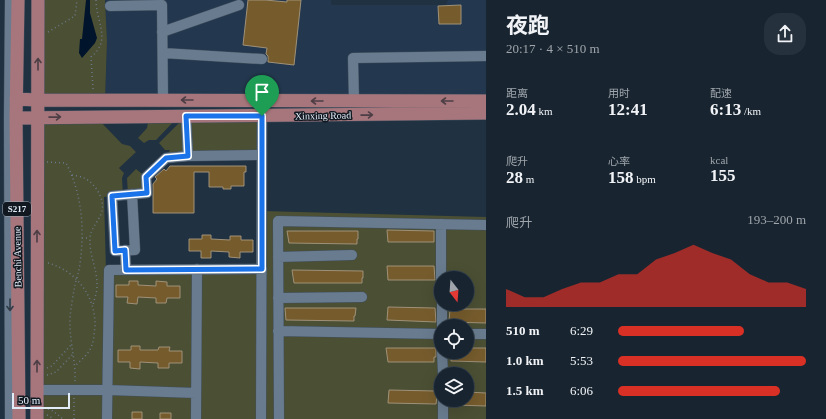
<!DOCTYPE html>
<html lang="zh">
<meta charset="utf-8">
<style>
:root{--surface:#182531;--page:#25313d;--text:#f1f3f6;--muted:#9fa5ab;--line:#36424d;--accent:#d93025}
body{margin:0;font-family:"Times New Roman","Noto Sans SC",serif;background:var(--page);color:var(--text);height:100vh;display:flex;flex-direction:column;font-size:15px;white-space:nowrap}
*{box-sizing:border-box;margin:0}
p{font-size:13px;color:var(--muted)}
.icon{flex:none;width:22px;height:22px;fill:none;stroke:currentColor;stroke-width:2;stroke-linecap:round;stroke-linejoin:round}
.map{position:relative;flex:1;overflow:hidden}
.panel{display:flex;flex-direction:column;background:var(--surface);width:340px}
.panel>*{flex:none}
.needle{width:26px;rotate:163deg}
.controls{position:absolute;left:434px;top:271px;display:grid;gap:8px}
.controls a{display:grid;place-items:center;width:40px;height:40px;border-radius:50%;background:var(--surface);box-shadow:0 4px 16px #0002,0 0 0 1px var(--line);font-size:20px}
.scale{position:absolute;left:12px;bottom:10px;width:58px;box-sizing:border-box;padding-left:4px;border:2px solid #e2ecf8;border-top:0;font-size:11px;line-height:14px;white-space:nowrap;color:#e2ecf8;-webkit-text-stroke:3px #111820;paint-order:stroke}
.pin{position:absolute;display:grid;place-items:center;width:34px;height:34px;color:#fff;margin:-41px -17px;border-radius:50% 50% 50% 0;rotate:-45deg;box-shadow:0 0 4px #0007}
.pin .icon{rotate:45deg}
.round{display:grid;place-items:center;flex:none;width:42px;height:42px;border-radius:16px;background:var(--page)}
.overview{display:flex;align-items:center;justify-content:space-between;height:68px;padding:0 20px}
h1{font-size:22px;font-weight:700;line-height:30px}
.metrics{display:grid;grid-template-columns:repeat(3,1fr);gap:6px;height:68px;padding:4px 20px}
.metrics div{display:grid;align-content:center}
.metrics b{font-size:17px;font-weight:700}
.metrics small{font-size:11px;font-weight:400}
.metrics p{font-size:11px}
.chart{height:112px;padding:8px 20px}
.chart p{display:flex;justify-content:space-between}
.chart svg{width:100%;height:72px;margin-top:4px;fill:var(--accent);opacity:.7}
ul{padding:0 20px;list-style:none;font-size:13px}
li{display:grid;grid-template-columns:64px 48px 1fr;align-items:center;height:30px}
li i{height:10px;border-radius:5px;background:var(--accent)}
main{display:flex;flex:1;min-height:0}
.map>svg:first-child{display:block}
.built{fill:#23384e}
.green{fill:#4b4f33;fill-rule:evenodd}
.water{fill:#00142c}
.building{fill:#765c2d;stroke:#9f9179}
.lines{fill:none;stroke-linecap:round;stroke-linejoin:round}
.minor-casing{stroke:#414f5e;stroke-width:11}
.major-casing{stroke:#414f5e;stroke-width:14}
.path{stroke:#6b7988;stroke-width:1.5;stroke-dasharray:1 3;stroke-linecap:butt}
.minor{stroke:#697c8f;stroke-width:10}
.major{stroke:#a6767c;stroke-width:13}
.oneway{stroke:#4d3e45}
.oneway2{stroke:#303b47}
.route-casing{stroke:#fff;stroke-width:8}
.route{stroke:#1a73e8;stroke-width:5}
.labels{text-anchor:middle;stroke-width:3;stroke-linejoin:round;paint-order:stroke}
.shield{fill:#111820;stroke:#a3acb7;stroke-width:1}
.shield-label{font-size:9px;font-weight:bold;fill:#e2ecf8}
.street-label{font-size:10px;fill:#e2ecf8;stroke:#111820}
</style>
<main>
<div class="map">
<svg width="486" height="419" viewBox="0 0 486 419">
<rect width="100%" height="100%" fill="#203141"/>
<path class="built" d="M105,0H331V5H446L448,0H486V101L105,100L107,41Z"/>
<path class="green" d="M38,0H105L107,41L105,100H37Z
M179,116L156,140H149L144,143L138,138L147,128L149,117Z
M186,116H262V155L166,158L170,150H165L159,143Z
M96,117L122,144L130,146L136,152L119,168L124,173L122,178L123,195L104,197L106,270L261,269L262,211L486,217V419H37V118ZM441,278H467V304H441ZM441,326H467V352H441ZM441,374H467V400H441Z
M136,169L146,177L147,193L128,195L127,178Z"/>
<path class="water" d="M86,0H90V13L97,38L95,43L82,58L79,53L80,39H82Z"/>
<path class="building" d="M248,0H265L287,2V0H301L294,65L268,62V56L266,54L267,48L243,45Z
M461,5V24H439L438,6Z
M170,166H246V172H244V186H231V189H223V187H209V172H194V213H153V184L157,179L155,177L164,169L166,171Z
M387,230L434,231V242H388Z
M287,231H358V239H357V244L289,243Z
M202,235H211V239L230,240V236H241V240H253V252H240V258L229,257V252L211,251V258H201V251H189V239H202Z
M387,266H434L435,280H388Z
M292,270L363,271V278H362V283H294Z
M129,281H138V285L156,286V281L167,282V286H180V298H167L166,303H156V298L138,297L137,304L127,303L128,297H116V285H129Z
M388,307L435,308L436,322L387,320Z
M285,308H356L355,316H354V321L286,320Z
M450,309H486V323L449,322Z
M131,346H140V350H158L159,347H170L169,351H182V363H169V368H158V363L140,362V369L130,368V362H118V350H131Z
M386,348H436V357H434V362H388Z
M467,348H486V362L451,361V352H467Z
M389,390L436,391V395L437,396L436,404L388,403Z
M467,392L486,393V406L455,405V400H467Z
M132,412H142V419H132Z
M160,413H171V419H160Z"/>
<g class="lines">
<g class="minor-casing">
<path id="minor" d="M10,0L9,119L10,419
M110,6L162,5L163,100
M162,32L239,5
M163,53L262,59
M354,101L353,58L486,56
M188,156L262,155
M132,194L135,250L115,251L112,196L147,193L146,177L166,158L188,156L186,116
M441,224V278
M125,250L126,270
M278,257L352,255
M278,298L362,297
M442,304V326
M278,331L441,334
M467,334H486
M442,352L443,374
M37,390H108L196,393
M443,400V419
M107,419L109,270L262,269
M196,419L197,269
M261,419L262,116
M279,419L278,221L486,225"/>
</g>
<g class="major-casing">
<path id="major" d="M18,0L16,118L19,419
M16,99L37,100L486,101
M16,118L486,113
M37,419L38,0"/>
</g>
<path class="path" d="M48,32L75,16L77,0
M93,89L91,57C112,40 96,22 96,0
M47,162L66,163C83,195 85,234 79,270C78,275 76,280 75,285C73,295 71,307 70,318C69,340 76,361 75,382
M72,175C76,176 81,176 84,178C95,183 105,199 102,211C99,222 90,228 90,239C89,255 98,271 97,287C97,293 94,300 93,305
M82,238H89
M48,263C77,271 96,297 95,327C94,333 94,340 92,345C89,354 81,360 75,366
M47,368L52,366L71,345
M47,375L56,372L73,354
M48,409L53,411L63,419
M47,415L54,419
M74,419V398"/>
<use href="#minor" class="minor"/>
<use href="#major" class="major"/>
</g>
<defs><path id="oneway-shaft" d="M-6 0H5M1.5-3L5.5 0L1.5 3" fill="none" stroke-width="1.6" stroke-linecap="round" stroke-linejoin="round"/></defs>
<g class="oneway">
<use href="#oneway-shaft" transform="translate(38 64) rotate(-90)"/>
<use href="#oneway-shaft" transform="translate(187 100) rotate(-180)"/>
<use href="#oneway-shaft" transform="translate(317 101) rotate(-180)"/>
<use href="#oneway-shaft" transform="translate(447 101) rotate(-180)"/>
<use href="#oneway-shaft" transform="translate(367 115) rotate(-1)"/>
<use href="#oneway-shaft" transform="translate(55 117) rotate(-1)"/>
<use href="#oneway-shaft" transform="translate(37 236) rotate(-90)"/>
<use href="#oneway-shaft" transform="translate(37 366) rotate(-90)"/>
</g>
<use class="oneway2" href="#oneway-shaft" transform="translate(10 305) rotate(90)"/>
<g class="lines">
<g class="route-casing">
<path id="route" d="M186,116H262V269L126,270L125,250L115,251L112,196L147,193L146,177L166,158L188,156Z"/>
</g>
<use href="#route" class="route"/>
</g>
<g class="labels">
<rect class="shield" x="3" y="202" width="28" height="14" rx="3"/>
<g class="shield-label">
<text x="17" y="212">S217</text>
</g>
<g class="street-label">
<text transform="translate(323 115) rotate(-1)" y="4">Xinxing Road</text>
<text transform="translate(17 257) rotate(-91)" y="4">Benchi Avenue</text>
</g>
</g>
</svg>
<div class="controls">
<a><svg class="needle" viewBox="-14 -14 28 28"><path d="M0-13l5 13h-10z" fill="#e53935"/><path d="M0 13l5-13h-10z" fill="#9fa5ab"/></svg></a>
<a><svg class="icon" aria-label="locate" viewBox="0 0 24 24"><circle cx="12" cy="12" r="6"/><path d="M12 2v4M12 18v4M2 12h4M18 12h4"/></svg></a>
<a><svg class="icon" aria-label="layers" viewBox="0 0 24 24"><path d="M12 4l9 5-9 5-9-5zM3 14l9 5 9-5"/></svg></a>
</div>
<div class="scale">50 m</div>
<div class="pin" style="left:262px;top:116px;background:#1e9e55"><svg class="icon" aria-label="arrive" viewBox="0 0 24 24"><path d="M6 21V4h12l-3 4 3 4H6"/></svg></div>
</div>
<section class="panel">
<div class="overview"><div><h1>夜跑</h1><p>20:17 · 4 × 510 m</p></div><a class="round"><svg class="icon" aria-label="share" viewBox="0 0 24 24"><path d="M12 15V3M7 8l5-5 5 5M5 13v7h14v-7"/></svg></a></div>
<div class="metrics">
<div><p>距离</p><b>2.04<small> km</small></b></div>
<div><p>用时</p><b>12:41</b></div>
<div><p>配速</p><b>6:13<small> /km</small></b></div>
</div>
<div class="metrics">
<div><p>爬升</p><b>28<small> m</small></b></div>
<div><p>心率</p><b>158<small> bpm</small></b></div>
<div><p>kcal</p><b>155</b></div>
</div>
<div class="chart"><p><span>爬升</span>193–200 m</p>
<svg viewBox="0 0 160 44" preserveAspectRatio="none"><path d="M0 44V33L10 38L20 38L30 33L40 29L50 29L60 24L70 24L80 15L90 11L100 6L110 11L120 15L130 24L140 29L150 29L160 33V44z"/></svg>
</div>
<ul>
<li><b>510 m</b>6:29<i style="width:67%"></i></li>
<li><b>1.0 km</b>5:53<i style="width:100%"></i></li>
<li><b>1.5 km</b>6:06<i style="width:86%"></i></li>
</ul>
</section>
</main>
